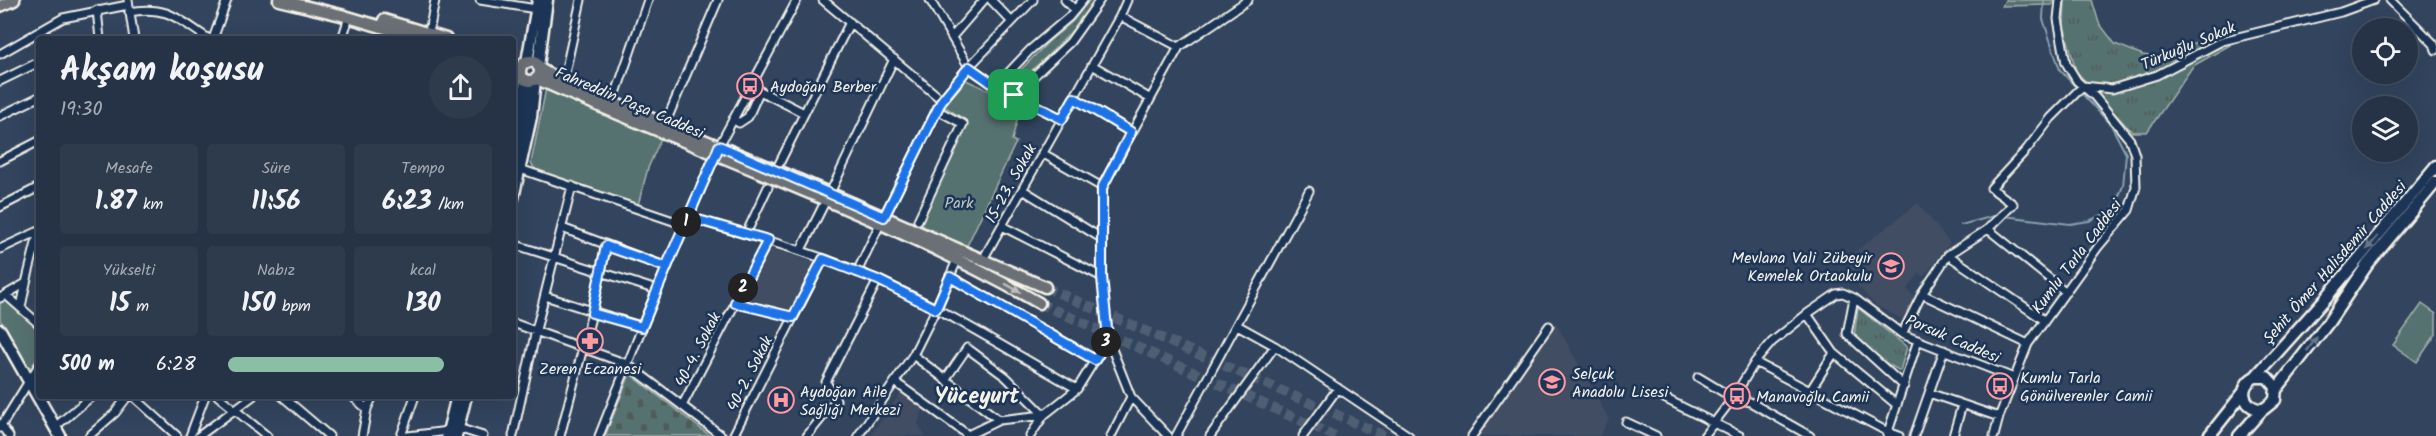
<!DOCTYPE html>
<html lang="tr">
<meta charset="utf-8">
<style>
:root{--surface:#263346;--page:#2e3b4d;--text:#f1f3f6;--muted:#a4aab3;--line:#424e5f;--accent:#8abfa5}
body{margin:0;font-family:Kalam,sans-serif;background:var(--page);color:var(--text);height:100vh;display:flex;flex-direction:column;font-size:22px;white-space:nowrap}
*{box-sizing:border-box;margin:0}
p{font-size:20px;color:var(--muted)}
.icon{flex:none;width:33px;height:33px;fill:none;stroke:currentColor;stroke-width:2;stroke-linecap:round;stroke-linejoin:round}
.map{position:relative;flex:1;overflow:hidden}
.sheet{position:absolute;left:36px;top:36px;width:480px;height:363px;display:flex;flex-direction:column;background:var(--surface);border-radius:6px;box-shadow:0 6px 24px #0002,0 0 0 2px var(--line)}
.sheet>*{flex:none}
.tools{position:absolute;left:2352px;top:18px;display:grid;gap:12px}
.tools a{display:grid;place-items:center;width:66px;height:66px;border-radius:50%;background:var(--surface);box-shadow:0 6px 24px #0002,0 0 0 2px var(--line);font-size:30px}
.pin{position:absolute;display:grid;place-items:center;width:51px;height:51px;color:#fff;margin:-26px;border-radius:12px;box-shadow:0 3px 9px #0006}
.km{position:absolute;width:30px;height:30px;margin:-15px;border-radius:50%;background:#222;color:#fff;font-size:16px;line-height:30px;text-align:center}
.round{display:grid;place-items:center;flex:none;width:63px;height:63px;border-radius:32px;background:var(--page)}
.overview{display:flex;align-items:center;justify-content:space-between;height:102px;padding:0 24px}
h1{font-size:33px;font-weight:700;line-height:45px}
.figures{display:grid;grid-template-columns:repeat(3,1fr);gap:9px;height:102px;padding:6px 24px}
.figures div{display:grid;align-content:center;border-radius:6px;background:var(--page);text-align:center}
.figures b{font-size:26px;font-weight:700}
.figures small{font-size:16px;font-weight:400}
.figures p{font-size:16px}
ul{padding:0 24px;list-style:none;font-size:20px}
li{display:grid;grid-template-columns:96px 72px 1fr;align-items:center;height:45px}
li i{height:15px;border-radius:8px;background:var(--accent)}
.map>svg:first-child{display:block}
.built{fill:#414e63}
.grass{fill:url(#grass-tufts);stroke:#a5b2ac;stroke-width:1.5}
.cemetery{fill:url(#cemetery-stones);stroke:#a5b2ac;stroke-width:1.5}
.park{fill:#56726f;stroke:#a5b2ac;stroke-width:1.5}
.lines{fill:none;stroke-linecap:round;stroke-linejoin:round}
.stream{stroke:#89a1ae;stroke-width:2}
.primary-tunnel{stroke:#4f5e73;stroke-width:10;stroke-dasharray:10 5;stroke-linecap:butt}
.street-casing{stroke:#f4f1e8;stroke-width:11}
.secondary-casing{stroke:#f4f1e8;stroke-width:15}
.primary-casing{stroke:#f4f1e8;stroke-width:15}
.street{stroke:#1d3557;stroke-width:7}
.secondary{stroke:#1d3557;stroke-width:10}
.primary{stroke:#6b6f75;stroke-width:10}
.oneway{fill:#68778a}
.oneway2{fill:#bdbdba}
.route-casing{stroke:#fff;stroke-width:12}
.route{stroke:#1a73e8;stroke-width:8}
.labels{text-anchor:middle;stroke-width:5;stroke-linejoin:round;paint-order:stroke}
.street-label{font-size:16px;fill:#f4f1e8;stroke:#1d3557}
.poi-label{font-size:16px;fill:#f4f1e8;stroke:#1d3557;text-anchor:start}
.park-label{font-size:16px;fill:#bdc5be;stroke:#1d3557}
.district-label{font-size:22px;font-weight:bold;fill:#f4f1e8;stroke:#1d3557}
</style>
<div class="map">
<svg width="2436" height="436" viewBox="0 0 2436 436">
<defs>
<pattern id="grass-tufts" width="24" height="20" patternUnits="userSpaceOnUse" patternTransform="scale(1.5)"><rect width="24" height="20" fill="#56726f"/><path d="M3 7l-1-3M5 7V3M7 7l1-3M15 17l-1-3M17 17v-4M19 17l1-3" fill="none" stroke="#4f5b58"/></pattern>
<pattern id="cemetery-stones" width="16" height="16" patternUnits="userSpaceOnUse" patternTransform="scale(1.5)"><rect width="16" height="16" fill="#56726f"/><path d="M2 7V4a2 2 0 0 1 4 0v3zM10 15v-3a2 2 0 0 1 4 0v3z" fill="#4f5b58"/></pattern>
</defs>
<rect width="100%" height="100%" fill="#32445e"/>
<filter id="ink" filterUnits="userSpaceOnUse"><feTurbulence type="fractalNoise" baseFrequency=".0167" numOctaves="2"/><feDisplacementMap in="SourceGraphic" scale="12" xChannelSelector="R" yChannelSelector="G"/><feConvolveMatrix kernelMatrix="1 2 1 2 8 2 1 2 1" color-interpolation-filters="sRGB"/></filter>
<g filter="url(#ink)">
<path class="built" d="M1918,203L1950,243L1924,276L1919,274L1907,289L1914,296L1904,320L1877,306L1859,288L1847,258Z
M767,247L818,264L793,313L745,300Z
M1556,323L1609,419L1600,436H1478Z
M902,391L925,405L918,423L925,436H870Z"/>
<path class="grass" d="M1089,0H1096C1073,34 1045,59 1014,86L1010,81L1048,42L1073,21Z
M2005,0H2054L2052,5L2002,6Z
M2065,0H2092L2099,23L2115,44L2143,55L2161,58L2212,35L2230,45L2193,66L2147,132H2132L2076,71L2064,26Z
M1858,308L1907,347L1900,371L1884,362L1854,336Z"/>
<path class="cemetery" d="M630,374L710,436H605Z"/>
<path class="park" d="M966,80L1021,105L1012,140L1016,142L966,248L924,227L921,221L968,122L944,106Z
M546,88L662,136L648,168L638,205L535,169L531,163Z
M8,299L39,328V354L33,367H26L0,319V302Z
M2422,304L2436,314V334L2417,362L2393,345Z"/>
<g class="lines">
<path class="stream" d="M2004,216L2070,224L2089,221L2113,210L2123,186L2126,154L2111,125L2060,70L2043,19L2044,0
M1961,225L1998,215"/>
<path class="primary-tunnel" d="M1045,287L1385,436
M1039,303L1335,436"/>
<g class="street-casing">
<path id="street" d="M128,0L134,39
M480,0L536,9
M823,0L942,100
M930,0L969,67L996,86L1062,119
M991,0L1012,22
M1065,0L1075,10
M2390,0L2434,44L2436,50
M97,10L100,39
M129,12C168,5 178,19 209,39
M1120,16L1179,47
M429,33L435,0
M952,37L984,0
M213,39L227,0
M342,39L349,17
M0,54L63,18L128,5
M1092,65L1149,98
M0,81L39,62
M563,82L581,0
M750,86L804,113
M996,86L1030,50L1069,17L1083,0
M1014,95L1070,42L1100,0
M1074,98L1131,132
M613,102L648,0
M0,116L39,97
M733,119L739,123L748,117L759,92
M665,124L718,0
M1042,153L1102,187
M0,161L39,141
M520,169L685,225
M776,170L850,22
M1023,190L1101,238
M830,193L894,59
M0,207L39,187
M688,217C752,236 816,253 878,280C947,311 1012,352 1077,389
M884,217L942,100L969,67L1033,0
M918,220L963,124L937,110
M1002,226L1102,277
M562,228L666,267
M1988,229L2066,292
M746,234L768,187
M513,244L657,290
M0,249L39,231
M801,250L826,200
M986,254L1120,16L1127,0
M1948,255L2044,320
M857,272L880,224
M950,277L1095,360
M1922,294L2028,344
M6,295L39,324
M545,296L642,327
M0,298L26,283L39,231
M1854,298L1847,334L1904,386
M735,303L793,317
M21,307L26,283
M1807,314L1834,353L1897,405
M513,323L627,364L722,436
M1237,325L1275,346L1409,436
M1902,334L1922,294L1948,255L1988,229L2013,204L1991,188L2027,149L2051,118L2083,86L2112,89L2157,75L2222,41L2341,12L2374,0
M913,355L999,420
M1755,362L1888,432L1899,436
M1698,377L1733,398L1750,402L1810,436
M945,380L967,348L1006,377L1044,415
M895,382L968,435
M1810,391L1834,353
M1929,393L1999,417
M133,396L177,436
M218,396L267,436
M282,396L329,436
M352,396L367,409
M1664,398L1740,436
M682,406L768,240
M1626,422L1656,436
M0,424L9,436
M55,427L92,396
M0,428L39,365
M458,428L483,436
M1887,435L1918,340
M89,436L115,413L128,396
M190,436L205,396
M199,436L253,396
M362,436L367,409L373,396
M401,436L415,396
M408,436L448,431
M513,436L536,330L572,186
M560,436L592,313L606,246
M599,436L657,290L719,146L797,0
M733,436L823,259
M807,436L836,400L826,382L878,280
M858,436L913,355L936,309L957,260
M966,436L999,420L1044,415
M1030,436L1044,415L1077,389L1108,339
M1111,436L1131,397
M1168,436L1131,397L1108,339L1102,277V187L1179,47L1248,0
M1176,436L1309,191
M1210,436L1275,346
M1303,436L1338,388
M1472,436L1549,326
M1704,436L1733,398L1755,362L1772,342L1807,314L1836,294L1843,293L1854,298L1902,334L2014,378
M1914,436L1944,350
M1953,436L1962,405
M1994,436L1999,417L2028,344L2098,247L2129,210L2136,187L2135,155L2130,140L2095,97L2077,81L2066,63L2058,19L2060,0"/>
</g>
<g class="secondary-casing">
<path id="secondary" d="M527,62L538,0
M538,66L547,0
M513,165L524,106L525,80
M513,198L531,117L535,80
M0,330L60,436
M2255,377H2267L2276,387L2275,400L2264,409C2244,411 2236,387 2255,377L2325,299L2436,166
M2276,390L2328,323L2367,265L2436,182
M447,436L457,396
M456,436L466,396
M2209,436L2243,393
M2239,436L2263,409"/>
</g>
<g class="primary-casing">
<path id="primary" d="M279,0L341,15L422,39
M0,6L14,0
M384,20L446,39
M520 71a10 10 0 1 1 20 0a10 10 0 1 1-20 0Z
M540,69L563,82L776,170L1045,287
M537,79C704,154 879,212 1039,303"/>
</g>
<use href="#street" class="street"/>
<use href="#secondary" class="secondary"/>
<use href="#primary" class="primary"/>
</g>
<defs><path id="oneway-solid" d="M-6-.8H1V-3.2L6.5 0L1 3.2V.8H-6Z" transform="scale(1.5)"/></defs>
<g class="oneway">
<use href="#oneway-solid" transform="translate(2372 243) rotate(130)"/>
<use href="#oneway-solid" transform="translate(2312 344) rotate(-54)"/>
</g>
<use class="oneway2" href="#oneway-solid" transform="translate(1013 288) rotate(29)"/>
</g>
<g class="lines" filter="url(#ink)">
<g class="route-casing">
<path id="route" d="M1014,95L996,86L969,67L942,100L884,217L719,146L716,154C690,211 666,269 642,327L592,313L606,246L666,267L688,217L768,240L735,303L793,317L823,259L878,280L936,309L950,277L1095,360L1108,339L1102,277V188L1131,132L1074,98L1062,119L1014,95"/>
</g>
<use href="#route" class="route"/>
</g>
<defs>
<g id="bus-ring" transform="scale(1.35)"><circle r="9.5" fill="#1d3557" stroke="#ff9aa2" stroke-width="1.5"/><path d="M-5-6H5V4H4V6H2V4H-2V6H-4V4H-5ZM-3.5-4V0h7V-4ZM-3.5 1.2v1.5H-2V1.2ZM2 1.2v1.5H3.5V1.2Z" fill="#ff9aa2"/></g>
<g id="school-ring" transform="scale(1.35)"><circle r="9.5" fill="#1d3557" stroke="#ff9aa2" stroke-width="1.5"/><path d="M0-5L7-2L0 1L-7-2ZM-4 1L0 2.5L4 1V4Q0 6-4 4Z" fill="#ff9aa2"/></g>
<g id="pharmacy-ring" transform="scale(1.35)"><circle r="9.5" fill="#1d3557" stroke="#ff9aa2" stroke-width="1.5"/><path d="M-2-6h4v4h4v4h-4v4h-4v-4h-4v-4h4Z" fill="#ff9aa2"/></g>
<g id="hospital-ring" transform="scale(1.35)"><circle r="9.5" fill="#1d3557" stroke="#ff9aa2" stroke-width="1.5"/><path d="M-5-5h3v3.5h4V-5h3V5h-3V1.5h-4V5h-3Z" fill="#ff9aa2"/></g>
</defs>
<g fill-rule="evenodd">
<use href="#bus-ring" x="750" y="86"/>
<use href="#school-ring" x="1891" y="266"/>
<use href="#pharmacy-ring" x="590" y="341"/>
<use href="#school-ring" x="1552" y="382"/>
<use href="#bus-ring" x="2000" y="386"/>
<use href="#bus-ring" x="1737" y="396"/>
<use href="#hospital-ring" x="781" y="400"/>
</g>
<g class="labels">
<g class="street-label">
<text transform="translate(2188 45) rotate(-23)" y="6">Türkuğlu Sokak</text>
<text transform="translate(630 102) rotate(23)" y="6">Fahreddin Paşa Caddesi</text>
<text transform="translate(1010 183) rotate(-61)" y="6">15-23. Sokak</text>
<text transform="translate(2076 256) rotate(-53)" y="6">Kumlu Tarla Caddesi</text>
<text transform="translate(2334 262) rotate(-49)" y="6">Şehit Ömer Halisdemir Caddesi</text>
<text transform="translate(1953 338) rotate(23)" y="6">Porsuk Caddesi</text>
<text transform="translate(697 349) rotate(-63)" y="6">40-4. Sokak</text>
<text transform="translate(749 373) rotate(-63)" y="6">40-2. Sokak</text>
</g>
<g class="poi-label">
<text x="770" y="92">Aydoğan Berber</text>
<text x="1872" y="263" text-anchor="end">Mevlana Vali Zübeyir<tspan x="1872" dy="18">Kemelek Ortaokulu</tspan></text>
<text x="590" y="374" text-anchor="middle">Zeren Eczanesi</text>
<text x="1572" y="379">Selçuk<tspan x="1572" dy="18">Anadolu Lisesi</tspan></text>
<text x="2020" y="383">Kumlu Tarla<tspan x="2020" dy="18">Gönülverenler Camii</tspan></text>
<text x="800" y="397">Aydoğan Aile<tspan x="800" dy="18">Sağlığı Merkezi</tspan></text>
<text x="1756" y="402">Manavoğlu Camii</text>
</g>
<g class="park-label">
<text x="959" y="208">Park</text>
</g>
<g class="district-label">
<text x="977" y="403">Yüceyurt</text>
</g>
</g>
</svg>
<div class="tools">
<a><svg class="icon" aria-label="locate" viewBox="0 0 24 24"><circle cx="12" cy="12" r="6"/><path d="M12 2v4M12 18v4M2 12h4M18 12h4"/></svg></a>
<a><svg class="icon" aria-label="layers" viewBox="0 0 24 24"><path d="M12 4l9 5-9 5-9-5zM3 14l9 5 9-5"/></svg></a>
</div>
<div class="pin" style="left:1014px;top:95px;background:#1e9e55"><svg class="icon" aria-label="arrive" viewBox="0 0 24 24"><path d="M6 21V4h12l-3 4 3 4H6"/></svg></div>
<b class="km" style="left:686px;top:222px">1</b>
<b class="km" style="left:743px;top:288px">2</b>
<b class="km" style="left:1106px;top:342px">3</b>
<section class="sheet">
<div class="overview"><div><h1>Akşam koşusu</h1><p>19:30</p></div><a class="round"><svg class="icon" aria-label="share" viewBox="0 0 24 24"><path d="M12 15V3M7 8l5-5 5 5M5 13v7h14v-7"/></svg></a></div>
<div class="figures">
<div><p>Mesafe</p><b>1.87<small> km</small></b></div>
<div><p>Süre</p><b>11:56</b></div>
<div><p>Tempo</p><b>6:23<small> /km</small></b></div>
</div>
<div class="figures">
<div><p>Yükselti</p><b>15<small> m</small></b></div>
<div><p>Nabız</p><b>150<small> bpm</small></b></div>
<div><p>kcal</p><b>130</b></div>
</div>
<ul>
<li><b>500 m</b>6:28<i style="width:82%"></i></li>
</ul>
</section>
</div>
